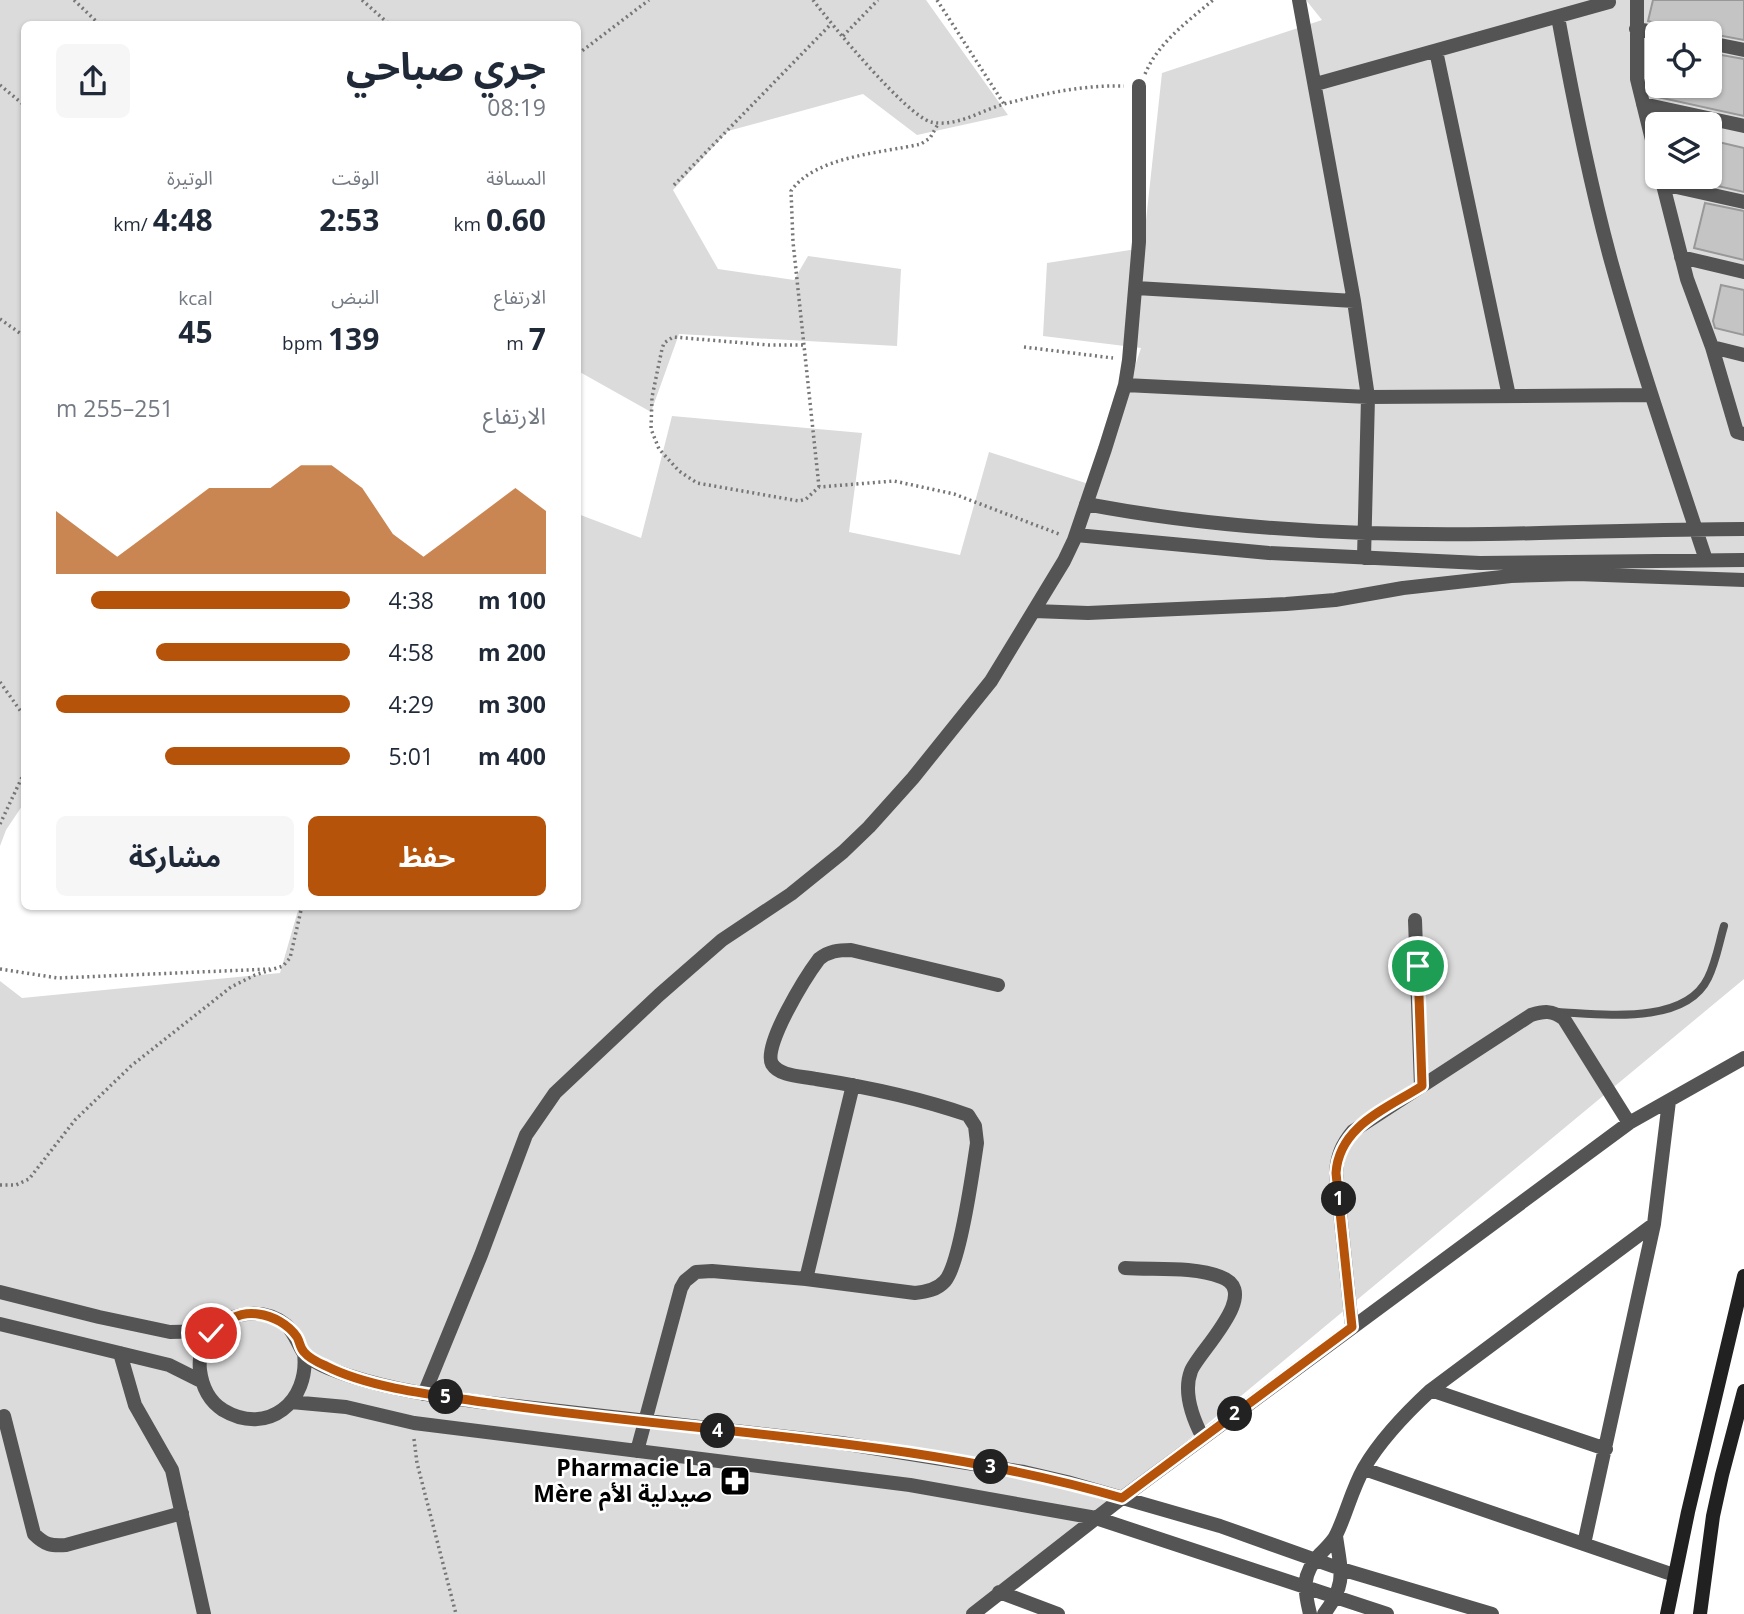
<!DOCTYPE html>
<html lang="ar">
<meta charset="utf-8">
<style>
:root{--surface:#fff;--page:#f6f6f7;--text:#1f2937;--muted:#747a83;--accent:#b45309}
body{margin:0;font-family:"Open Sans","Noto Sans Arabic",sans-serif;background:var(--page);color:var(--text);direction:rtl;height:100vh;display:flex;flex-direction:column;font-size:26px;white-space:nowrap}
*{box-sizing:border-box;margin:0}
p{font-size:23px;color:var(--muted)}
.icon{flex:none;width:38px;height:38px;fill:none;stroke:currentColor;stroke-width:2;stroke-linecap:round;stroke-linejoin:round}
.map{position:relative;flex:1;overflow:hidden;direction:ltr}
.drawer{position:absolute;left:21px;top:21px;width:560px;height:889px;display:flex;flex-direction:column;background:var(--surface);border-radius:10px;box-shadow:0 2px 5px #0004;direction:rtl}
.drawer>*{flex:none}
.buttons{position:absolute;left:1645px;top:21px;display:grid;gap:14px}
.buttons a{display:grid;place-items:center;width:77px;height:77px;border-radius:10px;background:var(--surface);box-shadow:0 2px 5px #0004;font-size:35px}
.pin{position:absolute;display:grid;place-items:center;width:60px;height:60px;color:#fff;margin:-30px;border:4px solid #fff;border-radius:50%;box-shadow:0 2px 7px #0007}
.km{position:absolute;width:35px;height:35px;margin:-18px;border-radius:50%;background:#222;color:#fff;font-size:19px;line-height:35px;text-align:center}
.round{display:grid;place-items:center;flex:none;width:74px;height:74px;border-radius:10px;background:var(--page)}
.overview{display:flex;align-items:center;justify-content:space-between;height:119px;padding:0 35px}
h1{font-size:38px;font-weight:700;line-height:52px}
.metrics{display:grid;grid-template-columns:repeat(3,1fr);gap:10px;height:119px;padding:7px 35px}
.metrics div{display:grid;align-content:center}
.metrics b{font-size:30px;font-weight:700}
.metrics small{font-size:19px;font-weight:400}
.metrics p{font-size:19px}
.chart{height:196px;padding:14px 35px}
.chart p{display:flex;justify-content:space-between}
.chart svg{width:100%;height:126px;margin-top:7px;fill:var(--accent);opacity:.7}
.action{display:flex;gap:14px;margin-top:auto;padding:14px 35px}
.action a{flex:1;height:80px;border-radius:10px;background:var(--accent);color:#fff;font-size:28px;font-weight:700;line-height:80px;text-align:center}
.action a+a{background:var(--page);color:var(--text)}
ul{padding:0 35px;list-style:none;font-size:23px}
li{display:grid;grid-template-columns:112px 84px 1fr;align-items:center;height:52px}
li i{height:18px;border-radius:9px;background:var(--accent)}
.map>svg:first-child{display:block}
.green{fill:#dbdbdb;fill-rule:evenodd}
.building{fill:#c4c4c4;stroke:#989898;stroke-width:2}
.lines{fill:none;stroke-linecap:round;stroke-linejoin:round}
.path{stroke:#767676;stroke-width:3.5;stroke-dasharray:2 3.5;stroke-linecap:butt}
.lane{stroke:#545454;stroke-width:8}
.street{stroke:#545454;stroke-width:14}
.secondary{stroke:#212121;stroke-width:14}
.route-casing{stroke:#fff;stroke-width:14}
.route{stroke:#b45309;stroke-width:9}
.labels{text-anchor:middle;stroke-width:5;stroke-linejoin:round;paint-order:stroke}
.poi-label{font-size:23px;font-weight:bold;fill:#000;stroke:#fff;text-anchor:end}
</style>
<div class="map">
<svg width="1744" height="1614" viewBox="0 0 1744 1614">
<rect width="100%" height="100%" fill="#fff"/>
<path class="green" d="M0,0H926L1008,115L917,135L863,94L728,131L673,190L718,269L794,280L808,256L901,269L897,346L679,334L651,412L578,371V24H24V803L6,830L0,846Z
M1306,0H1744V979L978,1614H0V981L22,998L280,973L299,907L578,906V514L641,538L672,416L862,433L849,532L960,555L989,452L1095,486L1141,348L1043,336L1047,263L1143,248L1162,73L1322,20ZM1657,33H1710V86H1657ZM1657,124H1710V177H1657Z"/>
<path class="building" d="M1653,0H1744V40L1712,34L1697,33L1648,21Z
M1710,53L1744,59V116L1653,96L1656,86H1710Z
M1710,140L1744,148V192L1709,184Z
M1705,203L1744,211V260L1694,248Z
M1721,285L1744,290V335L1715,328L1713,321Z"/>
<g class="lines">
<path class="path" d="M74,0L99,24
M362,0L389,24
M813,0C831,24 907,116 931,122C957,128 983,109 1008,103C1047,93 1083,85 1124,86
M937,0L1004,104
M843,36L878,0
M578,54L649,0
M1145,74C1158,43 1187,22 1213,0
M0,85L24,105
M674,185L831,24
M0,319L24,336
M803,345H769L673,337L664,343L662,349L652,397L651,429L659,449L679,471L697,483L799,501L806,499L819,487L894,481L954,494L1059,534
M1024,347L1113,358
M819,487L793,242L791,191C815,156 882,153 921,144L930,138L938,124
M0,682L24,716
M0,824L24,773
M0,969L58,978L270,969
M0,1185H16L29,1179L75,1120L131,1066L231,987L255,975L283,966L290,958L302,906
M414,1439L417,1463L456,1614"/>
<path class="lane" d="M1558,1012C1601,1014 1685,1026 1708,978C1716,962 1719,943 1724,926"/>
<path class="street" d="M1299,0L1354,301L1368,397L1364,558
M1637,0V79L1657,160
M1558,17C1573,99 1589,180 1611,261C1639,362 1673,460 1706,560
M1636,29L1660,33
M1710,43L1744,50
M1436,51L1509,396
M1316,84L1609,2
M1643,104L1744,126
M1661,177L1687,279L1712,347L1744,355
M1663,184L1744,202
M1681,257L1744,272
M1136,288L1354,301
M1712,347L1737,432L1744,434
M1125,385L1368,397L1651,395
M1086,504C1218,529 1355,536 1489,534C1574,533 1659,529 1744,529
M1076,535L1269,553L1480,563L1744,560
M1034,611L1088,613L1286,604L1335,600L1403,588L1511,576L1577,574L1744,580
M1415,920L1421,1086
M1125,1268C1155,1270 1193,1266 1221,1277C1263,1292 1198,1352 1191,1371C1183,1392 1193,1419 1203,1438
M806,1279L853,1085
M0,1292L99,1317L170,1332L214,1331
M0,1324L169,1365L201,1381
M1352,1327L1336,1173C1337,1156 1342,1144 1353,1131L1531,1015C1544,1011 1552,1010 1564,1019L1629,1123
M120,1353L135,1405L172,1470L204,1614
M304,1353C310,1401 268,1437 223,1410C209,1401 202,1386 200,1370C198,1353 206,1338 217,1327C236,1310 266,1309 286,1325C295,1333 297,1343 303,1352C313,1364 336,1371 350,1376C393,1390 437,1396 481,1402L841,1443L1024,1472L1067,1482L1220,1526L1341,1569L1492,1614
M1431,1390L1606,1449
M424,1394L481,1255L526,1135L555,1093L659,995L722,940L791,894L843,852L869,827L913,778L991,681L1064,561L1074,540L1105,449L1125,385L1129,360L1139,242V86
M291,1402L346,1407L414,1423L910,1485L1096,1518L1387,1614
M4,1416L34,1534C45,1545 51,1546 66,1545L182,1513
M637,1451L681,1288L685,1281L696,1272L712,1271L806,1279L915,1293C926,1292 937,1290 945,1281C960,1264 973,1170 977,1143L975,1126L968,1115C919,1098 867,1087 816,1079C803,1076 780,1077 772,1064C762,1046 807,975 819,959C829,951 838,950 851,950L998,985
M1364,1469L1674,1575
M1584,1544L1654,1224L1669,1101
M999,1592L1058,1614
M973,1614L1122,1498L1629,1123L1744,1058
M1310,1614C1304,1589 1301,1575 1320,1554C1326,1548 1334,1541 1337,1533C1347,1512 1352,1489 1364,1468C1381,1439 1406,1413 1431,1390L1654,1224
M1324,1614C1347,1583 1341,1572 1336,1536"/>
<path class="secondary" d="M1667,1614L1688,1512L1744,1276
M1700,1614L1713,1516L1722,1475L1744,1391"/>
</g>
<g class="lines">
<g class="route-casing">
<path id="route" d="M211,1333C224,1322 238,1311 258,1314C273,1316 288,1324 297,1337C300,1342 300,1348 304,1352C308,1357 319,1363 326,1366C365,1386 425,1394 469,1400C687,1433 910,1436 1122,1498L1352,1327L1336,1173C1339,1126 1386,1109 1422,1086L1418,966"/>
</g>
<use href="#route" class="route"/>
</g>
<defs>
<g id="pharmacy-square" transform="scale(1.575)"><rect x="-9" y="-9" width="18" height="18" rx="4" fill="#000" stroke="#fff"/><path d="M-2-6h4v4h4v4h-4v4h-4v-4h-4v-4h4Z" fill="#fff"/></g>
</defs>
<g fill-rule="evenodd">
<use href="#pharmacy-square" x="735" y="1481"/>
</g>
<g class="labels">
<g class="poi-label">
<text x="712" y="1476">Pharmacie La<tspan x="712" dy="26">Mère صيدلية الأم</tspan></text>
</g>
</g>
</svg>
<div class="buttons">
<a><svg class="icon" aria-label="locate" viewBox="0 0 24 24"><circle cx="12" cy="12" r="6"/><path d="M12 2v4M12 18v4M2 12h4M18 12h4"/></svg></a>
<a><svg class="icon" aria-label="layers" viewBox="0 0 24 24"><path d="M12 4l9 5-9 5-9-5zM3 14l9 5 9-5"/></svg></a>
</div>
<div class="pin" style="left:1418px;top:966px;background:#1e9e55"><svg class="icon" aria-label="arrive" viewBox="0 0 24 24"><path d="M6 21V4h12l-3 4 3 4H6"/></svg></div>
<div class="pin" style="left:211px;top:1333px;background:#d93025"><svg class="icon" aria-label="check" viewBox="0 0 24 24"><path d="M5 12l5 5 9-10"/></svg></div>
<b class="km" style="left:1339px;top:1199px">1</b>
<b class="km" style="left:1235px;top:1414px">2</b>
<b class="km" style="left:991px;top:1467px">3</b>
<b class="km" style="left:718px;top:1431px">4</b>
<b class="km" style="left:446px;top:1397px">5</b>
<section class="drawer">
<div class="overview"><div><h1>جري صباحي</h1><p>08:19</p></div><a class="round"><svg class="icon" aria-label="share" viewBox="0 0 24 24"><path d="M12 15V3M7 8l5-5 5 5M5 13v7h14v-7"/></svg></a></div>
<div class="metrics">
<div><p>المسافة</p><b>0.60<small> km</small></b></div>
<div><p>الوقت</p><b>2:53</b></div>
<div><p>الوتيرة</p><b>4:48<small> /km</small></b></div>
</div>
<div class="metrics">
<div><p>الارتفاع</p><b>7<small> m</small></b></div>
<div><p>النبض</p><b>139<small> bpm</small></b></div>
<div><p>kcal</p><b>45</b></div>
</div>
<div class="chart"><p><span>الارتفاع</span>251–255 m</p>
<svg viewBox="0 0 160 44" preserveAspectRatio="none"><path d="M0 44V22L10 30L20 38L30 30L40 22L50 14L60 14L70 14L80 6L90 6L100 14L110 30L120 38L130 30L140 22L150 14L160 22V44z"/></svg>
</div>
<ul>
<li><b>100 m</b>4:38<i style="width:88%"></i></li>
<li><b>200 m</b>4:58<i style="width:66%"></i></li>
<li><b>300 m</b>4:29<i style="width:100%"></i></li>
<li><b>400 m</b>5:01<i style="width:63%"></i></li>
</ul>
<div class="action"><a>حفظ</a><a>مشاركة</a></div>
</section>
</div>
